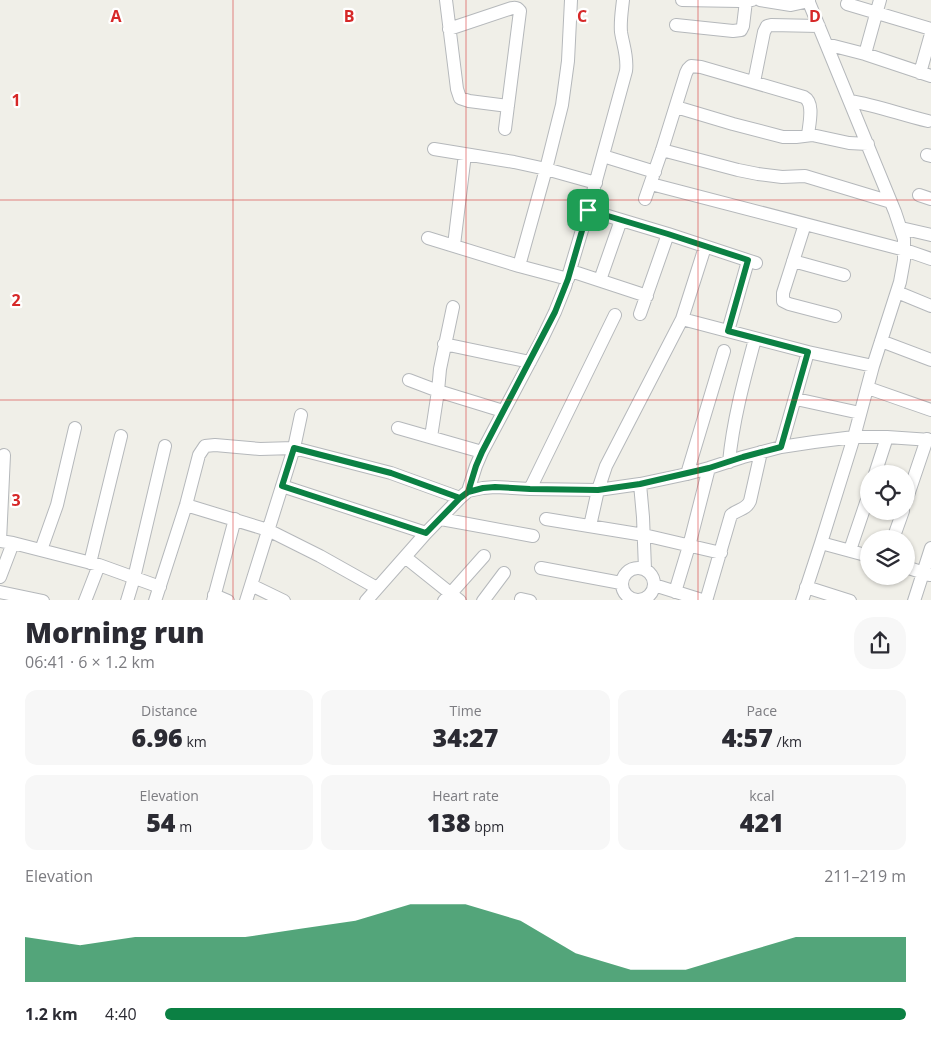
<!DOCTYPE html>
<meta charset="utf-8">
<style>
:root{--surface:#fff;--page:#f7f7f7;--text:#2b2b33;--muted:#7c7c81;--accent:#0b8043}
body{margin:0;font-family:"Open Sans",sans-serif;background:var(--page);color:var(--text);height:100vh;display:flex;flex-direction:column;font-size:19px;white-space:nowrap}
*{box-sizing:border-box;margin:0}
p{font-size:16px;color:var(--muted)}
.icon{flex:none;width:28px;height:28px;fill:none;stroke:currentColor;stroke-width:2;stroke-linecap:round;stroke-linejoin:round}
.map{position:relative;height:600px;overflow:hidden}
.details{display:flex;flex-direction:column;background:var(--surface);flex:1}
.details>*{flex:none}
.buttons{position:absolute;left:860px;top:465px;display:grid;gap:10px}
.buttons a{display:grid;place-items:center;width:55px;height:55px;border-radius:50%;background:var(--surface);box-shadow:0 1px 4px #0004;font-size:25px}
.pin{position:absolute;display:grid;place-items:center;width:42px;height:42px;color:#fff;margin:-21px;border-radius:10px;box-shadow:0 2px 8px #0006}
.round{display:grid;place-items:center;flex:none;width:52px;height:52px;border-radius:20px;background:var(--page)}
.head{display:flex;align-items:center;justify-content:space-between;height:85px;padding:0 25px}
h1{font-size:28px;font-weight:800;line-height:38px}
.figures{display:grid;grid-template-columns:repeat(3,1fr);gap:8px;height:85px;padding:5px 25px}
.figures div{display:grid;align-content:center;border-radius:12px;background:var(--page);text-align:center}
.figures b{font-size:25px;font-weight:800}
.figures small{font-size:14px;font-weight:400}
.figures p{font-size:14px}
.chart{height:140px;padding:10px 25px}
.chart p{display:flex;justify-content:space-between}
.chart svg{width:100%;height:90px;margin-top:5px;fill:var(--accent);opacity:.7}
ul{padding:0 25px;list-style:none;font-size:16px}
li{display:grid;grid-template-columns:80px 60px 1fr;align-items:center;height:38px}
li i{height:12px;border-radius:6px;background:var(--accent)}
.map>svg:first-child{display:block}
.lines{fill:none;stroke-linecap:round;stroke-linejoin:round}
.minor-casing{stroke:#b5b8bb;stroke-width:14}
.minor{stroke:#fff;stroke-width:12}
.route-casing{stroke:#fff;stroke-width:10}
.route{stroke:#0b8043;stroke-width:6}
.grid{fill:none;stroke:#d62828;stroke-width:1;stroke-opacity:0.55}
.grid-label{font-size:16px;text-anchor:middle;font-weight:bold;fill:#d62828;stroke:#fff;stroke-width:4.5;stroke-linejoin:round;paint-order:stroke}
</style>
<div class="map">
<svg width="931" height="601" viewBox="0 0 931 601">
<rect width="100%" height="100%" fill="#f0efe8"/>
<g class="lines">
<g class="minor-casing">
<path id="minor" d="M446,0L457,89L460,98L469,101L508,106
M682,0L740,1L752,0
M760,0L791,5L809,1
M847,4L931,29
M676,25L733,31L741,30L743,26L746,1
M449,29L512,8C516,7 518,8 520,11L505,129
M826,44L865,54L931,76
M865,54L880,0
M920,73L931,34
M754,82L764,32L767,26L771,25L819,26
M850,101C876,105 902,115 928,121
M676,107L733,124L783,137H796L812,135L849,143L868,144
M434,149L514,162L546,169L596,183
M662,150L738,170L758,174L782,177L805,176L891,202
M927,155L931,156
M603,156L655,172
M651,184L905,250L931,259
M919,195L931,199
M645,199L662,150L686,73L688,69L691,66L701,67L804,97C815,103 809,124 808,135
M588,210L668,234L756,263
M805,224L783,293V301L789,304L835,316
M901,228L931,235
M428,238L519,266L568,279
M454,245L465,154
M793,261L844,275
M519,266L546,169L562,105L568,61L571,0
M571,271L647,296
M600,280L621,220
M897,292L931,306
M640,314L668,234
M682,319L808,352L873,366
M728,331L748,261
M881,341L931,360
M444,344L530,362
M409,380L438,391L503,411
M868,388L931,410
M796,399L860,413
M398,428L482,452
M431,437L438,391L440,369L453,307
M781,447L808,352
M729,462C733,420 744,380 755,339
M687,474L724,351
M875,474L887,437
M640,484L643,517L645,569
M282,486L426,533
M530,489L615,315
M468,491L476,466L482,452L542,339L555,312L565,287L588,210L626,71C628,57 623,45 621,32C620,21 622,10 623,0
M906,501L927,439
M186,505L268,530L320,556L377,588
M441,519L533,536
M546,519L644,535L721,553
M590,526L598,490L606,466L682,319L705,247
M893,539L903,511
M0,541L13,543L99,565L160,587
M0,541L4,455
M821,543L869,556
M41,550L57,505L75,428
M850,550L869,494
M405,557L460,601
M90,563L121,436
M906,567L930,575
M622 584a16 16 0 1 1 32 0a16 16 0 1 1-32 0Z
M541,568L621,583
M0,577L13,543
M251,585L284,601
M654,585L705,601
M806,587L850,601
M0,592L43,601
M675,592L689,546L709,468
M214,595L228,601
M521,599L530,601
M85,601L99,565
M127,601L134,578L165,446
M155,601L186,505L199,455L205,446L215,445L260,449L294,448L391,473L460,498
M213,601L235,519
M246,601L294,448L301,415
M366,601L426,533L460,498L468,491L483,488L495,487L530,489L598,490L640,484L687,474L709,468L743,457L781,447L814,442L854,437H887L931,440
M444,601L484,556
M483,601L504,573
M706,601L731,515C738,509 746,510 750,501L761,452
M802,601L821,543L854,437L873,366L900,282L904,260V239L895,212L808,0
M914,601L931,548"/>
</g>
<use href="#minor" class="minor"/>
</g>
<g class="lines">
<g class="route-casing">
<path id="route" d="M588,210L568,279L555,312L482,452L476,466L468,492L460,498L426,533L282,486L294,448L391,473L460,498L468,492L483,488L495,487L530,489L598,490L640,484L709,468L743,457L781,447L808,352L728,331L748,260L668,234L588,210"/>
</g>
<use href="#route" class="route"/>
</g>
<path class="grid" d="M233,0V601M466,0V601M698,0V601M0,200H931M0,400H931"/>
<g class="grid-label">
<text x="116" y="22">A</text>
<text x="349" y="22">B</text>
<text x="582" y="22">C</text>
<text x="815" y="22">D</text>
<text x="16" y="106">1</text>
<text x="16" y="306">2</text>
<text x="16" y="506">3</text>
</g>
</svg>
<div class="buttons">
<a><svg class="icon" aria-label="locate" viewBox="0 0 24 24"><circle cx="12" cy="12" r="6"/><path d="M12 2v4M12 18v4M2 12h4M18 12h4"/></svg></a>
<a><svg class="icon" aria-label="layers" viewBox="0 0 24 24"><path d="M12 4l9 5-9 5-9-5zM3 14l9 5 9-5"/></svg></a>
</div>
<div class="pin" style="left:588px;top:210px;background:#1e9e55"><svg class="icon" aria-label="arrive" viewBox="0 0 24 24"><path d="M6 21V4h12l-3 4 3 4H6"/></svg></div>
</div>
<section class="details">
<div class="head"><div><h1>Morning run</h1><p>06:41 · 6 × 1.2 km</p></div><a class="round"><svg class="icon" aria-label="share" viewBox="0 0 24 24"><path d="M12 15V3M7 8l5-5 5 5M5 13v7h14v-7"/></svg></a></div>
<div class="figures">
<div><p>Distance</p><b>6.96<small> km</small></b></div>
<div><p>Time</p><b>34:27</b></div>
<div><p>Pace</p><b>4:57<small> /km</small></b></div>
</div>
<div class="figures">
<div><p>Elevation</p><b>54<small> m</small></b></div>
<div><p>Heart rate</p><b>138<small> bpm</small></b></div>
<div><p>kcal</p><b>421</b></div>
</div>
<div class="chart"><p><span>Elevation</span>211–219 m</p>
<svg viewBox="0 0 160 44" preserveAspectRatio="none"><path d="M0 44V22L10 26L20 22L30 22L40 22L50 18L60 14L70 6L80 6L90 14L100 30L110 38L120 38L130 30L140 22L150 22L160 22V44z"/></svg>
</div>
<ul>
<li><b>1.2 km</b>4:40<i style="width:100%"></i></li>
</ul>
</section>
